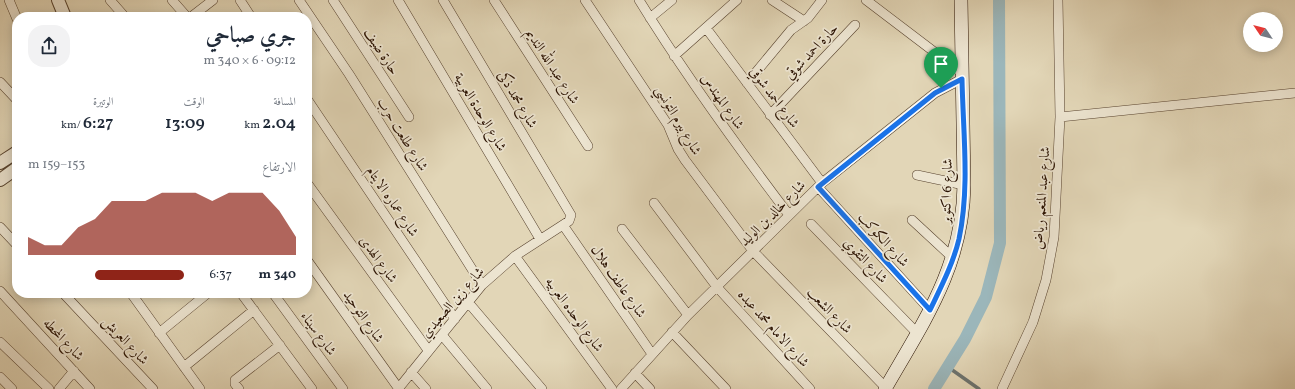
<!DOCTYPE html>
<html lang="ar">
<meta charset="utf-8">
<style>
:root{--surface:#fff;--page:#f2f2f3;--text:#1f2937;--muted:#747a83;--accent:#8f2418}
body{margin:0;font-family:Vollkorn,Amiri,serif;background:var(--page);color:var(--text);direction:rtl;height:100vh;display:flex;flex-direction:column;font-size:15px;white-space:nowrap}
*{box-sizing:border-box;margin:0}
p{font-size:13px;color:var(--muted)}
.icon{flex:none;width:22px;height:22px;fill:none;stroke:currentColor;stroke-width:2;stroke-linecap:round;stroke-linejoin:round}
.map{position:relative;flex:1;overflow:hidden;direction:ltr}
.details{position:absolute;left:12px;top:12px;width:300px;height:286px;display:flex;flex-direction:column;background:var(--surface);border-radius:16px;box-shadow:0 2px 10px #0003;direction:rtl}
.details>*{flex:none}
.needle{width:26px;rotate:305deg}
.buttons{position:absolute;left:1243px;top:12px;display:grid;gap:8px}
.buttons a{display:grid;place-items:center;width:40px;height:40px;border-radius:50%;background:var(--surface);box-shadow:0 2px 10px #0003;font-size:20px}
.pin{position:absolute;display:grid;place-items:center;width:34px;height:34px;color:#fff;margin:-41px -17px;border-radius:50% 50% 50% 0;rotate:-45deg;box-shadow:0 0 4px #0007}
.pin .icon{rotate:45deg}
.round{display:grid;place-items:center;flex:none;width:42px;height:42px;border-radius:16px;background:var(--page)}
.head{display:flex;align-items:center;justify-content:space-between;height:68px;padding:0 16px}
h1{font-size:22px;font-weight:600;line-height:30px}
.figures{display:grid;grid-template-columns:repeat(3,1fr);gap:6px;height:68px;padding:4px 16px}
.figures div{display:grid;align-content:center}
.figures b{font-size:17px;font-weight:600}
.figures small{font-size:11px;font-weight:400}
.figures p{font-size:11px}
.chart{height:112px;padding:8px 16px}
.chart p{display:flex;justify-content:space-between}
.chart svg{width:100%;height:72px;margin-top:4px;fill:var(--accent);opacity:.7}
ul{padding:0 16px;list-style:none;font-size:13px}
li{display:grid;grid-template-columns:64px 48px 1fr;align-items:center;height:30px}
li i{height:10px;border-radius:5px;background:var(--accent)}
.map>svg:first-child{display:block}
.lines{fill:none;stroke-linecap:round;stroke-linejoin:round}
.stream{stroke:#6d7470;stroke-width:3.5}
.canal{stroke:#9bb6ba;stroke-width:12}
.minor-casing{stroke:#57422e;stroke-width:10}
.tertiary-casing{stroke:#57422e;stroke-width:14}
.secondary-casing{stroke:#291100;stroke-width:14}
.minor{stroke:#ece4d0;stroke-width:9}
.tertiary{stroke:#ece4d0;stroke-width:12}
.secondary{stroke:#ece4d0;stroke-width:13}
.route-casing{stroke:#fff;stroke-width:8}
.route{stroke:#1a73e8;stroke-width:5}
.labels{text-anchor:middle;stroke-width:3.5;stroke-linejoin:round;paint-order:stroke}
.street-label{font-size:14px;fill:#291100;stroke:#ece4d0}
</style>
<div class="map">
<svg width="1295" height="389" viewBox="0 0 1295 389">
<rect width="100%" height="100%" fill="#e2d6b7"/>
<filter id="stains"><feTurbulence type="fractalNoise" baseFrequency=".005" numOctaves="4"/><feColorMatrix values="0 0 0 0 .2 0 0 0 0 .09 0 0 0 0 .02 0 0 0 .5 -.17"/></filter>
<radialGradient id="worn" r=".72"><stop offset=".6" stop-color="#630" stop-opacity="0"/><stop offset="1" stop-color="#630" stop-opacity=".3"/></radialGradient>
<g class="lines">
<path class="stream" d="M948,367L979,389"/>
<path class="canal" d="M934,389L965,339L986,297L1000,243L999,0"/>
<g class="minor-casing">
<path id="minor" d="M9,0L17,19
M110,0L125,17
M172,0L187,17
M240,0L251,17
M299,0L349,74L482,285
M333,0L409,117
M398,0L540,239
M494,0L588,146
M585,0L668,125L678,149L685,160L753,251L886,388
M639,0C685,75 736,145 789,215
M772,0L804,21
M866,0L962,73
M191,17L213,0
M650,18L672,0
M706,28L822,183
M674,56L737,0
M0,82L17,100
M747,83L791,30L808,18L822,0
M307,99L455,319
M770,115L855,25
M1060,117L1295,93
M917,175L964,185
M307,183L428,350
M818,187L930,310
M654,203L717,287L810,389
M912,220L953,258
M811,224L917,333
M563,225L652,354
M0,227L17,245
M622,229L688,315
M515,256L612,389
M307,260L399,389
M0,291L90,389
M63,293L153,389
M131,293L200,389
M241,293L312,389
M273,293L343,389
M467,301L542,389
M672,332L726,389
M159,333L208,293
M442,335L487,389
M0,342L49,389
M184,367L254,310
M411,372L426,389
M635,373L650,389
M0,377L12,389
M59,389L74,371
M239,389L235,384V380L280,345
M398,389L482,285L515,256L569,221L571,215L443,0
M621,389L688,315L822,183L935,93L962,79
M1002,389L1033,322L1046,280L1054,237L1060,117L1058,0"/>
</g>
<g class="tertiary-casing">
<path id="tertiary" d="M58,0L65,17
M0,163L17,152
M0,180L17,168"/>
</g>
<g class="secondary-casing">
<path id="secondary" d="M885,389C924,321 963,266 964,185L961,0"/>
</g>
<use href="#minor" class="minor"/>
<use href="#tertiary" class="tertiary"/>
<use href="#secondary" class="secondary"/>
</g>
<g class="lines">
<g class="route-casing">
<path id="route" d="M962,79C963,132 970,187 959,239C953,264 941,287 930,310L818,187L935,93Z"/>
</g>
<use href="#route" class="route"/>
</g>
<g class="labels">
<g class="street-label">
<text transform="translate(382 51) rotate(57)" y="5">حارة ضيف</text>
<text transform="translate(811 51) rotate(-47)" y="5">حارة احمد شوقي</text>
<text transform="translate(553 66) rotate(57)" y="5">شارع عبد الله النديم</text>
<text transform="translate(775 97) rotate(53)" y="5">شارع احمد شوقي</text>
<text transform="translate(518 99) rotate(59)" y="5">شارع محمد ذكى</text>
<text transform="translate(723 101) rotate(55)" y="5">شارع المهندس</text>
<text transform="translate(481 112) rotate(59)" y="5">شارع الوحدة العربية</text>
<text transform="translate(679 120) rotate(60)" y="5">شارع بيرم التونسي</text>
<text transform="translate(403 134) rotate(58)" y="5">شارع طلعت حرب</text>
<text transform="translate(946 191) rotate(-88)" y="5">شارع 6 اكتوبر</text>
<text transform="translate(1041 198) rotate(-86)" y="5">شارع عبد المنعم رياض</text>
<text transform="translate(393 201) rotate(56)" y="5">شارع عماره الايتام</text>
<text transform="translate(772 213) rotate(-45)" y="5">شارع خالد بن الوليد</text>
<text transform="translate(884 239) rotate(48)" y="5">شارع الكوكب</text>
<text transform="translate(379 259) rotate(54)" y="5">شارع الهدى</text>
<text transform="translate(866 260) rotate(46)" y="5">شارع التقوي</text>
<text transform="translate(619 281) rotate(55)" y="5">شارع عاطف هلال</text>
<text transform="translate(452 302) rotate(-49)" y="5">شارع زين الصعيدي</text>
<text transform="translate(830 310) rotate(46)" y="5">شارع الشعب</text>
<text transform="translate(575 314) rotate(54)" y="5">شارع الوحده العربيه</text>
<text transform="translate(364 316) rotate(55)" y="5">شارع التوحيد</text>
<text transform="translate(774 328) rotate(48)" y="5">شارع الامام محمد عبده</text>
<text transform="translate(319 333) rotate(54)" y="5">شارع سيناء</text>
<text transform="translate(64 339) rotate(47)" y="5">شارع المحطه</text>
<text transform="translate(126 340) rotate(47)" y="5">شارع العريش</text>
</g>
</g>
<rect width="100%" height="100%" filter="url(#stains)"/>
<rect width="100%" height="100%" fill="url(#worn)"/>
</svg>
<div class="buttons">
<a><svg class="needle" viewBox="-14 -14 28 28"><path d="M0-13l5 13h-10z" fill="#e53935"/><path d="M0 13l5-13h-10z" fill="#747a83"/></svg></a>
</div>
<div class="pin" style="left:941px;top:88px;background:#1e9e55"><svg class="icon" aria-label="arrive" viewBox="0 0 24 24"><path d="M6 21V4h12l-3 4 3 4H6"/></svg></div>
<section class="details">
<div class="head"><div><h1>جري صباحي</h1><p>09:12 · 6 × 340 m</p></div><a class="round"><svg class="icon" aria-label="share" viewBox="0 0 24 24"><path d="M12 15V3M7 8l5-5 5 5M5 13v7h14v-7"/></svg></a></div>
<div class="figures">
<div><p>المسافة</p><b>2.04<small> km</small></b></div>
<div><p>الوقت</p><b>13:09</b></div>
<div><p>الوتيرة</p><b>6:27<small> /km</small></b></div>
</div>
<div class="chart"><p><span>الارتفاع</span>153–159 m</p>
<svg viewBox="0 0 160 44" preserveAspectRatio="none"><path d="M0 44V33L10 38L20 38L30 27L40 22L50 11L60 11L70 11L80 6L90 6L100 6L110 11L120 6L130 6L140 6L150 17L160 33V44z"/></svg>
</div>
<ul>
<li><b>340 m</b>6:37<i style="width:57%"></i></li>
</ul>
</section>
</div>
